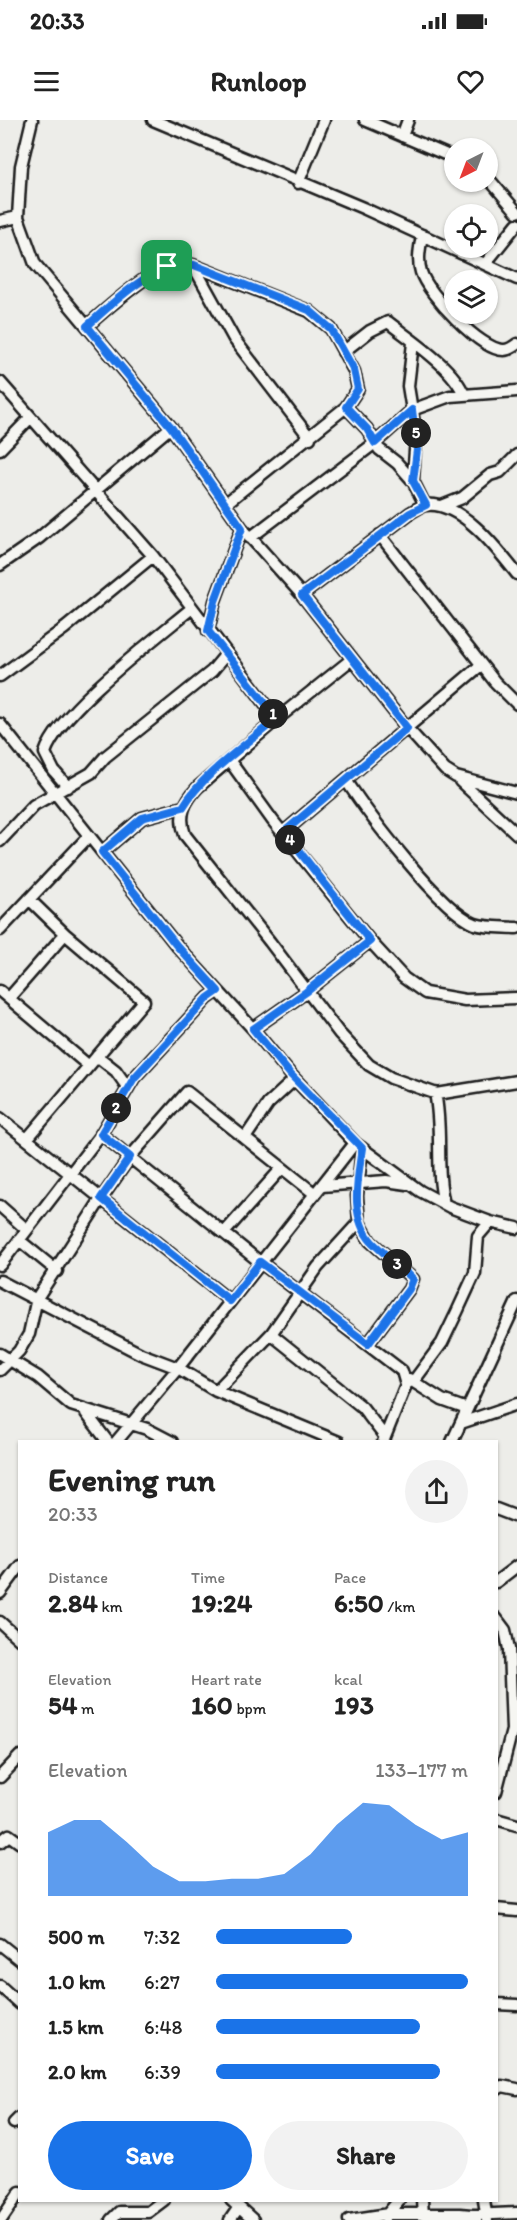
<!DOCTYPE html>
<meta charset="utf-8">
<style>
:root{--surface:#fff;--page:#f2f2f2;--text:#222;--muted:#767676;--accent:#1a73e8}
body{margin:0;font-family:Itim,sans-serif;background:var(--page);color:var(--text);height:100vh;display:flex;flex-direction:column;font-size:22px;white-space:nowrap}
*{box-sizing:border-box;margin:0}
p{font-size:20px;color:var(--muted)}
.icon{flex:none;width:33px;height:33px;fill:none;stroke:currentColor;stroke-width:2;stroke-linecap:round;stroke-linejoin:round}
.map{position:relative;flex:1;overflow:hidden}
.details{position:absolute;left:18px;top:1320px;width:480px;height:762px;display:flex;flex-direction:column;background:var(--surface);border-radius:0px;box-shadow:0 2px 4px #0004}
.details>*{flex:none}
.needle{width:39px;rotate:222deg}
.controls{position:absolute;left:444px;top:18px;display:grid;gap:12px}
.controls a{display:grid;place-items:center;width:54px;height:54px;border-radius:50%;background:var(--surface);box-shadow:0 2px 4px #0004;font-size:30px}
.pin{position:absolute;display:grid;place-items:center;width:51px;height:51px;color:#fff;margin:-26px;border-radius:12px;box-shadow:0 3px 9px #0006}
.km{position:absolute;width:30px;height:30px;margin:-15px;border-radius:50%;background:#222;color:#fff;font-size:16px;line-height:30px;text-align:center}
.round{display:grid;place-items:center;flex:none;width:63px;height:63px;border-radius:32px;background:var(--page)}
.summary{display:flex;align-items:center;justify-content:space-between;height:102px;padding:0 30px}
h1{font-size:33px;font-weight:700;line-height:45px}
.metrics{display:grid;grid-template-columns:repeat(3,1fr);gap:9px;height:102px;padding:6px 30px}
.metrics div{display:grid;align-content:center}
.metrics b{font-size:26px;font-weight:700}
.metrics small{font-size:16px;font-weight:400}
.metrics p{font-size:16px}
.chart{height:168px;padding:12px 30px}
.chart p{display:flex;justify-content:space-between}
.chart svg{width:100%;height:108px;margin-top:6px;fill:var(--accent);opacity:.7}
.primary-button{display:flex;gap:12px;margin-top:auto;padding:12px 30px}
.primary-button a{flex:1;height:69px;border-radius:36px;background:var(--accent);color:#fff;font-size:24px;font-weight:700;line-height:69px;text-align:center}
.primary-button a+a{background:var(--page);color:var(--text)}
ul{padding:0 30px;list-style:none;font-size:20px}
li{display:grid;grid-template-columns:96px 72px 1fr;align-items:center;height:45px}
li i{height:15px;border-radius:8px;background:var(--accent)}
.status{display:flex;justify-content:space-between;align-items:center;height:42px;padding:0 30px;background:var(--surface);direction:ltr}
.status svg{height:16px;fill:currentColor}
header{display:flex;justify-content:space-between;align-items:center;height:78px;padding:0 30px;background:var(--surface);font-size:27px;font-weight:700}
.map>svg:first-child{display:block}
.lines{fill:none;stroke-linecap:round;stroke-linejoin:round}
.minor-casing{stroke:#1c1c1c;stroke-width:15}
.minor{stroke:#f6f6f2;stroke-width:10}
.route-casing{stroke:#fff;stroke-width:12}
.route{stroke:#1a73e8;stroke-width:8}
</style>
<div class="status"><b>20:33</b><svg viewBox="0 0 49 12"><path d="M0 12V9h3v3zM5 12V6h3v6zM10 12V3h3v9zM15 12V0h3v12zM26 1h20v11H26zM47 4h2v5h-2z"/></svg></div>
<header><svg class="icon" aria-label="menu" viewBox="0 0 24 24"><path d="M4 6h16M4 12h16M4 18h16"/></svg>Runloop<svg class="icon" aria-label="heart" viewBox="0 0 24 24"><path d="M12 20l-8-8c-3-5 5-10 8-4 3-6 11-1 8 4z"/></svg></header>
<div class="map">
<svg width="517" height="2100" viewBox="0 0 517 2100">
<rect width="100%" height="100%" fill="#edede9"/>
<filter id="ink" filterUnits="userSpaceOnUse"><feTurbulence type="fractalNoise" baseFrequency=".0167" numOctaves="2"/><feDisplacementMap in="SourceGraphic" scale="12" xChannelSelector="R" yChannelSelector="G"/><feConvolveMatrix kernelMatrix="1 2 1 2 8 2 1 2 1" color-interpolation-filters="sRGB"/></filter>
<g filter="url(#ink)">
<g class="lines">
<g class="minor-casing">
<path id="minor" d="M32,0L21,46L18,97L35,144L171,307L242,408L302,475L407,608L445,650L456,657L517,673
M153,0L363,88L517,159
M365,0L454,38
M402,16L408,0
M488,58L517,92
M298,63L324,0
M0,101L18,97
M422,115C420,128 417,139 421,152C427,173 481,231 504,230C509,230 513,227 517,224
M485,144L517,104
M193,145L234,219L310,318
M87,206C104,191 157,143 179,143C184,143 189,144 193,145L309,191L331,209L354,251L358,269L346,287L225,384
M413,223L408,266L416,315L413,361
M343,232L370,211L388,202C411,220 454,248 464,275
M0,262L153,436L277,599
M346,287L367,309L379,329L397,343L413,361L425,385
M0,329L30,298
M442,386L462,378L490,355L500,352L517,335
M380,415L495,562L517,584
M250,418L375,323L412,290L450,276L517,271
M0,445L39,418L171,307
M302,475L410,393C415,390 422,385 427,385C462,382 498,430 517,454
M208,511L215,481L242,408
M352,539L277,599L198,667C184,682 178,695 185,715L270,822L339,913L369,945L391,958L437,974L517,961
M0,556L65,508L153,436
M0,604L177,826L253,909L291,955L355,1023L420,1071L450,1087L490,1102L517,1108
M229,640L273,701L370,821L404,858L425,873L465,880L517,878
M346,660C368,694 441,791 475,804C488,808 504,807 517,808
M460,661L517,714
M68,667L54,651L45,633C58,592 156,518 192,488
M284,712L481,545
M0,721L34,685L91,653L105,637L212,551L227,533
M102,732L142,698L183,687
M0,810L88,717
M0,871L89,946
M9,878L65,814
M253,909L306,872L370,821
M97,936L116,951L128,968
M435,973C443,1010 435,1047 444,1084
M0,998L230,1181
M101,1014L260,1142L402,1251L406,1265L383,1322
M245,1018L268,984L295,959
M27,1019L144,881L65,814L29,779
M322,1066L386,1061L407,1064
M0,1086L27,1110
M359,1102L370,1121L413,1159L409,1169L368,1224
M224,1113L282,1048
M19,1120L57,1151
M0,1145L101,1014L134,958L208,878L218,871
M0,1161L141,1234L178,1248L216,1271L339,1322
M271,1214L362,1287L385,1317
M0,1234L38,1257L71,1285L147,1309L172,1322
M0,1250L19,1231L29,1214L37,1178L101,1079L130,1037L187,972L315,1074
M409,1259L442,1280L467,1289
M413,1262L442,1223L457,1192L475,1153L478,1116L490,1102
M216,1271L271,1214L318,1147L359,1102L357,1076L362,1028
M86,1293L108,1322
M461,1303L517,1284
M116,1322L178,1248L355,1023
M452,1322L517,1181
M496,1389L517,1397
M496,1462L517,1446
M0,1473L20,1446
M496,1498L505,1510L509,1529L512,1610L496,1672
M0,1502L20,1520
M0,1657L20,1636
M496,1699L517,1705
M0,1722L9,1715L20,1723
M496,1789L517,1791
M0,1824L20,1840
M0,1866L20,1884
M496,1884L517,1885
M496,1970L502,1966L517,1969
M14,2003L20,1997
M231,2080L253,2100
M422,2080L423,2095
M484,2080L487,2100
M471,2095L517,2093
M385,2097L399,2080
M1,2100L20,2072
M111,2100L119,2092H148L164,2080
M230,2100L239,2087
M349,2100L388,2094H460L471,2095L476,2100"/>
</g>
<use href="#minor" class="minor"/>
</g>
</g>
<g class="lines" filter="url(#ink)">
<g class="route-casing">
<path id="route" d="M178,142L194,145L309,190L331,209L354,250L358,269L346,287L367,309L375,323L412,290L417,330L413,361L426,385L410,393L302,475L407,608L284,712L370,821L306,872L253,909L291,955L362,1028C358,1058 349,1097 372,1122C385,1135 400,1146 413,1159L409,1169L368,1224L260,1142L230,1181L101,1078L130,1037L101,1014L134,958L208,878L218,871L177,826L102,732L142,698L183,687C203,653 247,625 277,598L208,511L215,481L242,408L171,307L87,206C114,182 143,154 178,142Z"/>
</g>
<use href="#route" class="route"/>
</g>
</svg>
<div class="controls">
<a><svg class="needle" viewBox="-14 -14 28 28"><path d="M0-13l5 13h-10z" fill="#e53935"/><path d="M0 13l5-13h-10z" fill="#767676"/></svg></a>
<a><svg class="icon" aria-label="locate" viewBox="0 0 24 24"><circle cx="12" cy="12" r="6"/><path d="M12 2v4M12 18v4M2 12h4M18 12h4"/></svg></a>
<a><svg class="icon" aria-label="layers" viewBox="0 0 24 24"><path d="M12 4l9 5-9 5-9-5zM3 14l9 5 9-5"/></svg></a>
</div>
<div class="pin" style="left:167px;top:146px;background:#1e9e55"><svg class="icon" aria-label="arrive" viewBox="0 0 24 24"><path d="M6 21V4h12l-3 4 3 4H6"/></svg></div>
<b class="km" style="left:273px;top:594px">1</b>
<b class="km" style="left:116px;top:988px">2</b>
<b class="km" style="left:397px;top:1144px">3</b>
<b class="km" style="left:290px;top:720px">4</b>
<b class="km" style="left:416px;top:313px">5</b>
<section class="details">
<div class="summary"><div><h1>Evening run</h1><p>20:33</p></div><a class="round"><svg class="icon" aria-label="share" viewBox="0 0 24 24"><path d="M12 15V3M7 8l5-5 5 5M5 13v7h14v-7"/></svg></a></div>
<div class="metrics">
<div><p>Distance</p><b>2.84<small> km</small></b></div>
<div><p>Time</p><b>19:24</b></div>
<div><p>Pace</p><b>6:50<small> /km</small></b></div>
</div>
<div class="metrics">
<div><p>Elevation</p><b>54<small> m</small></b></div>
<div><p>Heart rate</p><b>160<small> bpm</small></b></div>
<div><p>kcal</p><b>193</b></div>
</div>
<div class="chart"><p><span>Elevation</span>133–177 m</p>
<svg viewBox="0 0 160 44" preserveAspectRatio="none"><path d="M0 44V18L10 13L20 13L30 22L40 32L50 38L60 38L70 37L80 37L90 35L100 27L110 15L120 6L130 7L140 15L150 21L160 18V44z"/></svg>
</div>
<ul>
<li><b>500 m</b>7:32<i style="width:54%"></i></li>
<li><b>1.0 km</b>6:27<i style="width:100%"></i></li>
<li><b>1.5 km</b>6:48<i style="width:81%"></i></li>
<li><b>2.0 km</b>6:39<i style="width:89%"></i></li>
</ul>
<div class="primary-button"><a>Save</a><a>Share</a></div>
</section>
</div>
